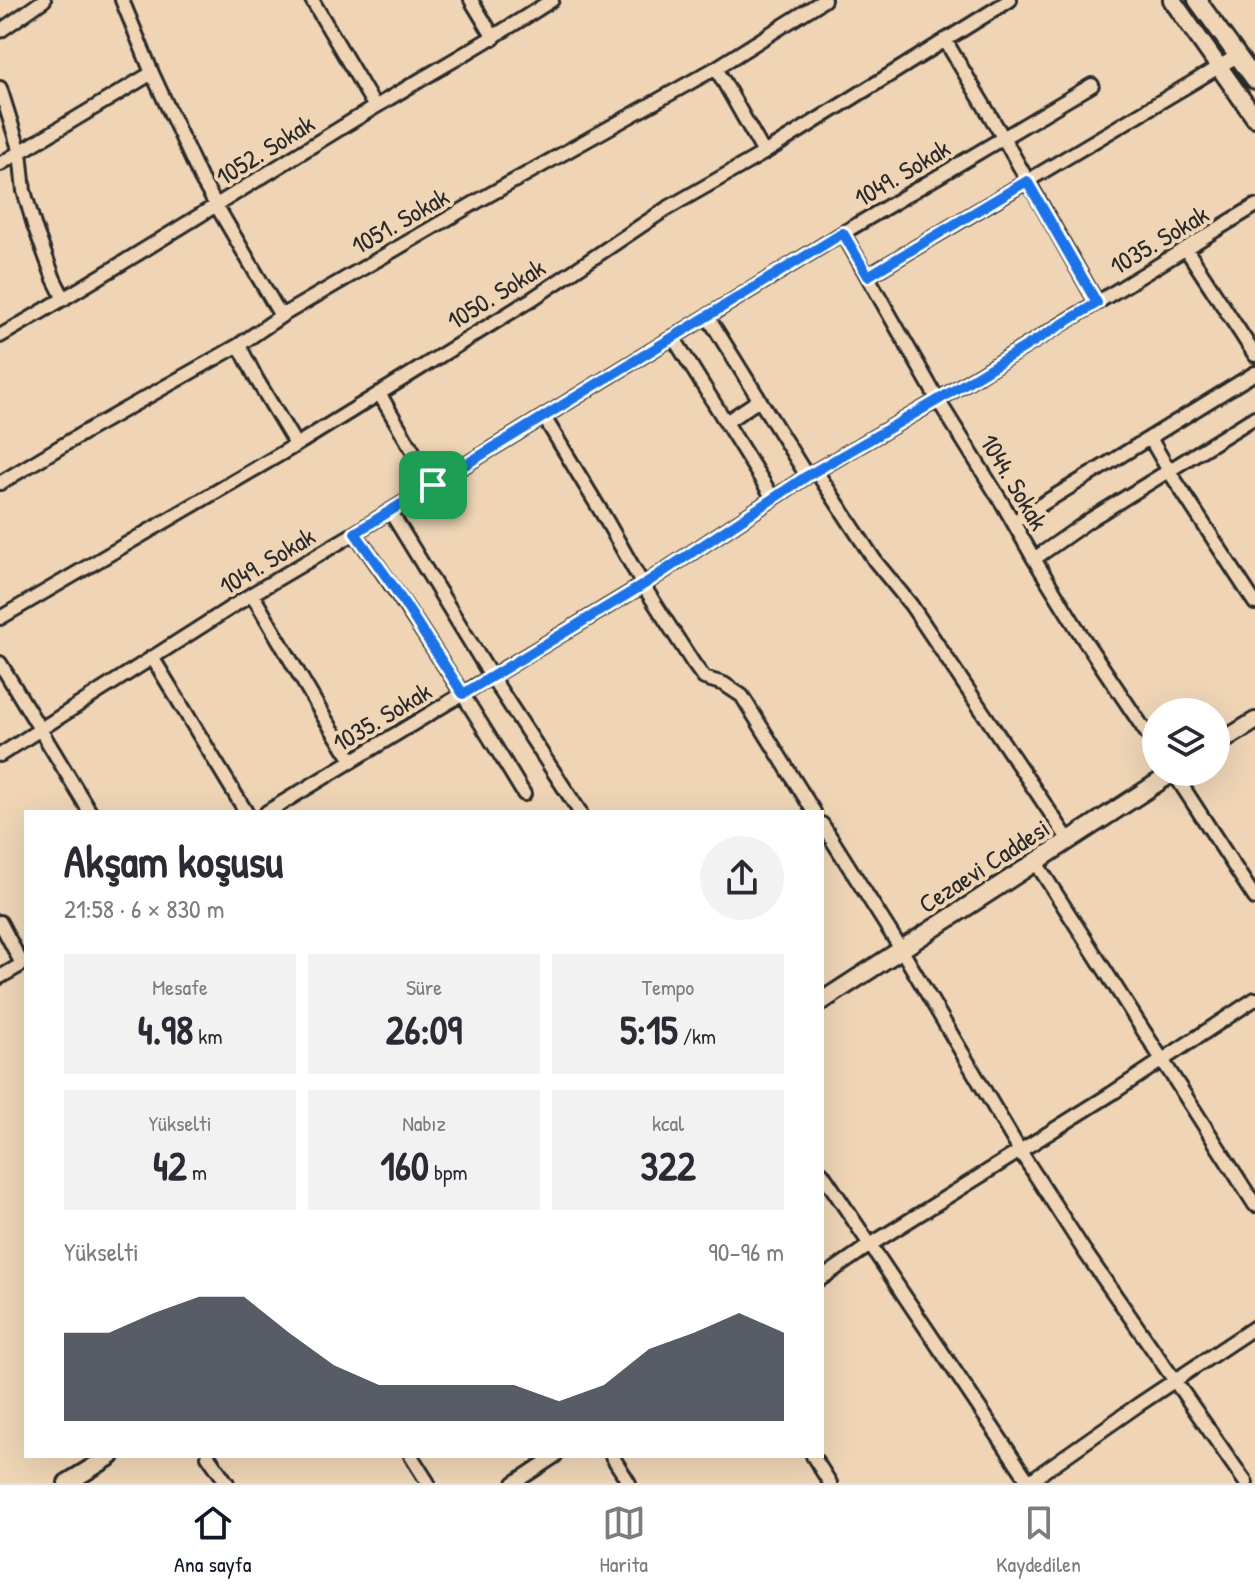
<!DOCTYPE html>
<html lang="tr">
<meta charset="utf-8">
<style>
:root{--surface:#fff;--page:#f2f2f3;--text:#2b2b33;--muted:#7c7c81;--line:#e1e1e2;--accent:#111827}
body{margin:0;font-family:"Patrick Hand",sans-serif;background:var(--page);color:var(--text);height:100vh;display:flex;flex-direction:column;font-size:30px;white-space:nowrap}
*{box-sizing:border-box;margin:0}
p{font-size:26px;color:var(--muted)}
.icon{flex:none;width:44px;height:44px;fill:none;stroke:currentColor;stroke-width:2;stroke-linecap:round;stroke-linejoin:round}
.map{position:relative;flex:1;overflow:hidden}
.side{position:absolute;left:24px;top:810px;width:800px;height:648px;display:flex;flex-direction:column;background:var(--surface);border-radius:0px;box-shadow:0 8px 32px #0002}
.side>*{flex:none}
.buttons{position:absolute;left:1142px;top:698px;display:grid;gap:16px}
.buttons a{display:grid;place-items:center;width:88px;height:88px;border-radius:50%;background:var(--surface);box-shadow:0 8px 32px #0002;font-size:40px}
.pin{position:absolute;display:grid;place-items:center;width:68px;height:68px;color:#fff;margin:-34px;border-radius:16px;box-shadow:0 4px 12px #0006}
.round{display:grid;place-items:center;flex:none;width:84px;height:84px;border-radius:42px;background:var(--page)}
.summary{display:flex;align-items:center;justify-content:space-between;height:136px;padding:0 40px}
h1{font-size:44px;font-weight:800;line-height:60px}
.stats{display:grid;grid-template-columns:repeat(3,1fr);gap:12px;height:136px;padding:8px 40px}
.stats div{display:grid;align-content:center;border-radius:0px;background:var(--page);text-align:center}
.stats b{font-size:40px;font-weight:800}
.stats small{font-size:22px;font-weight:400}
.stats p{font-size:22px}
.chart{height:224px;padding:16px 40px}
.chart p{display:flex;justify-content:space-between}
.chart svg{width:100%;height:144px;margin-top:8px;fill:var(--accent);opacity:.7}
.dock{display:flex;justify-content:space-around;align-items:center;height:112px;border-top:2px solid var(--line);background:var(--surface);font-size:22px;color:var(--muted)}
.dock a{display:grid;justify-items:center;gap:4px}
.dock .active{color:var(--accent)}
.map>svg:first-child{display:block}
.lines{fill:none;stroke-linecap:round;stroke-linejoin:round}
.minor-casing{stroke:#2b2b2b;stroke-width:18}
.tertiary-casing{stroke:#2b2b2b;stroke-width:22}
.minor{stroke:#efd5b6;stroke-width:12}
.tertiary{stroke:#efd5b6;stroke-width:16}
.route-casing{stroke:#fff;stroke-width:16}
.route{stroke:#1a73e8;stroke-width:10}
.labels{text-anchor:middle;stroke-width:8;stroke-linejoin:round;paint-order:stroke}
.street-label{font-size:26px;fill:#2b2b2b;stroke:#efd5b6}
</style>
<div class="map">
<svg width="1255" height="1483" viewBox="0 0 1255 1483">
<rect width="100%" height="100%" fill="#efd5b6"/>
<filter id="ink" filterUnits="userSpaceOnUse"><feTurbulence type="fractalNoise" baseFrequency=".0125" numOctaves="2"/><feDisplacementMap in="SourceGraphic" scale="16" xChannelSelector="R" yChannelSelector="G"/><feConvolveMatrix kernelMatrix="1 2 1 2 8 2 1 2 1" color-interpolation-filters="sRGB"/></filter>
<g filter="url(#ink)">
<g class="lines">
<g class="minor-casing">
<path id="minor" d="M122,0L152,73L201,179L281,316
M312,0L375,107
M471,0L494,38
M0,31L44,0
M945,40L1004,139L1097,303
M716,68L764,153
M0,88L20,152L24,191L34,225L54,279L64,299
M0,164L152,73
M843,233L938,400L1004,506L1034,559L1083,638L1156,747
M1186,249L1255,355
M868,276L1237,56
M708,317L807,476
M0,336C127,263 250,183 375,107C434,71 494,38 552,0
M673,337L773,498
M239,345L257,380L296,445
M379,393L433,485
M544,417L605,518L643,585L693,663L704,678L724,684L742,696L814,812
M726,422L759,400
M1150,438L1169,471L1255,603
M816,471L875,561L911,605L1068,839
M0,483L85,432L239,345L281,316L478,201L716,68L824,0
M390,511L491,676L580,812
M1013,522L1255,373
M355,533C416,618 470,705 524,794
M1034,559L1091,519L1255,417
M252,594L324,717L352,760
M0,618L296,445L532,299L666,209L764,153L1010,0
M152,657L246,812
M0,663L90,812
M0,755L252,594L355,533L390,511L843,233L1092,85
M1173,772L1255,898
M267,812L643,585L807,476L938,400L1255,206
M822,824L901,949L1020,1151L1085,1252L1246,1483
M1035,861L1255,1205
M0,922L22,964
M0,977L26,962
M822,1173L1029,1482
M822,1278L870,1245L1111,1094L1255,999
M208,1456L227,1483
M411,1456L428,1483
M612,1456L629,1483
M813,1456L830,1483
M514,1483L555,1456
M1027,1483L1138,1405L1255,1327"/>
</g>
<g class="tertiary-casing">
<path id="tertiary" d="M1172,0L1255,118
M1197,0L1255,80
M1216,745L1255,721
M822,1001L1174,772
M67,1483L111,1456"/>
</g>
<use href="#minor" class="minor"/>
<use href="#tertiary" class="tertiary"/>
</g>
</g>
<g class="lines" filter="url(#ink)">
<g class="route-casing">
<path id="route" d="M1027,181L1097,303L938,400L807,476L643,585L463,694L393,586L355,533L390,511L843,233L868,276Z"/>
</g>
<use href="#route" class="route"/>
</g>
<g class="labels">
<g class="street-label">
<text transform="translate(265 150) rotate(-32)" y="9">1052. Sokak</text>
<text transform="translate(902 173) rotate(-31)" y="9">1049. Sokak</text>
<text transform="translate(400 221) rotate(-30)" y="9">1051. Sokak</text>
<text transform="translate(1159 240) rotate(-31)" y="9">1035. Sokak</text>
<text transform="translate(496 294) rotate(-32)" y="9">1050. Sokak</text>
<text transform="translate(1014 482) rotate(59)" y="9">1044. Sokak</text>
<text transform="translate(267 561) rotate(-31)" y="9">1049. Sokak</text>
<text transform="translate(382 717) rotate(-31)" y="9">1035. Sokak</text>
<text transform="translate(984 866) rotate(-33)" y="9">Cezaevi Caddesi</text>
</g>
</g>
</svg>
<div class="buttons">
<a><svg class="icon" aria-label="layers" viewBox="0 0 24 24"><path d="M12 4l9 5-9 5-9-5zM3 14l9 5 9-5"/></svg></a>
</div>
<div class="pin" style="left:433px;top:485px;background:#1e9e55"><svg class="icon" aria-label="arrive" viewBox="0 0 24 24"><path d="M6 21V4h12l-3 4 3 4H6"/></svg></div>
<section class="side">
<div class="summary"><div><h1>Akşam koşusu</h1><p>21:58 · 6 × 830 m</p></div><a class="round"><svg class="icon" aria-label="share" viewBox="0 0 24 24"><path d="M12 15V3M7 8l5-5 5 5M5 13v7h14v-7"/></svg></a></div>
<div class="stats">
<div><p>Mesafe</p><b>4.98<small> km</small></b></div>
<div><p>Süre</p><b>26:09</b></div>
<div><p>Tempo</p><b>5:15<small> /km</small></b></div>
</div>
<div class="stats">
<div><p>Yükselti</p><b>42<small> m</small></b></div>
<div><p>Nabız</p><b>160<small> bpm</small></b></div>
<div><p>kcal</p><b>322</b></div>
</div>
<div class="chart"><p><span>Yükselti</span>90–96 m</p>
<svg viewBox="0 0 160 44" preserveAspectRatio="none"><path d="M0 44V17L10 17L20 11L30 6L40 6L50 17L60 27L70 33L80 33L90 33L100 33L110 38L120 33L130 22L140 17L150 11L160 17V44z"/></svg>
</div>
</section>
</div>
<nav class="dock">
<a class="active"><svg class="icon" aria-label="home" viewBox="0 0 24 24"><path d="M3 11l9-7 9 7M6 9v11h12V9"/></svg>Ana sayfa</a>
<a><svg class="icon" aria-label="map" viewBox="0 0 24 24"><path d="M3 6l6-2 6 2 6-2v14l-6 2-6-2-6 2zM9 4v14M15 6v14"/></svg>Harita</a>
<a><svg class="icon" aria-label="saved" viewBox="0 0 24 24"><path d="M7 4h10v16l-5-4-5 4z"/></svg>Kaydedilen</a>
</nav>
